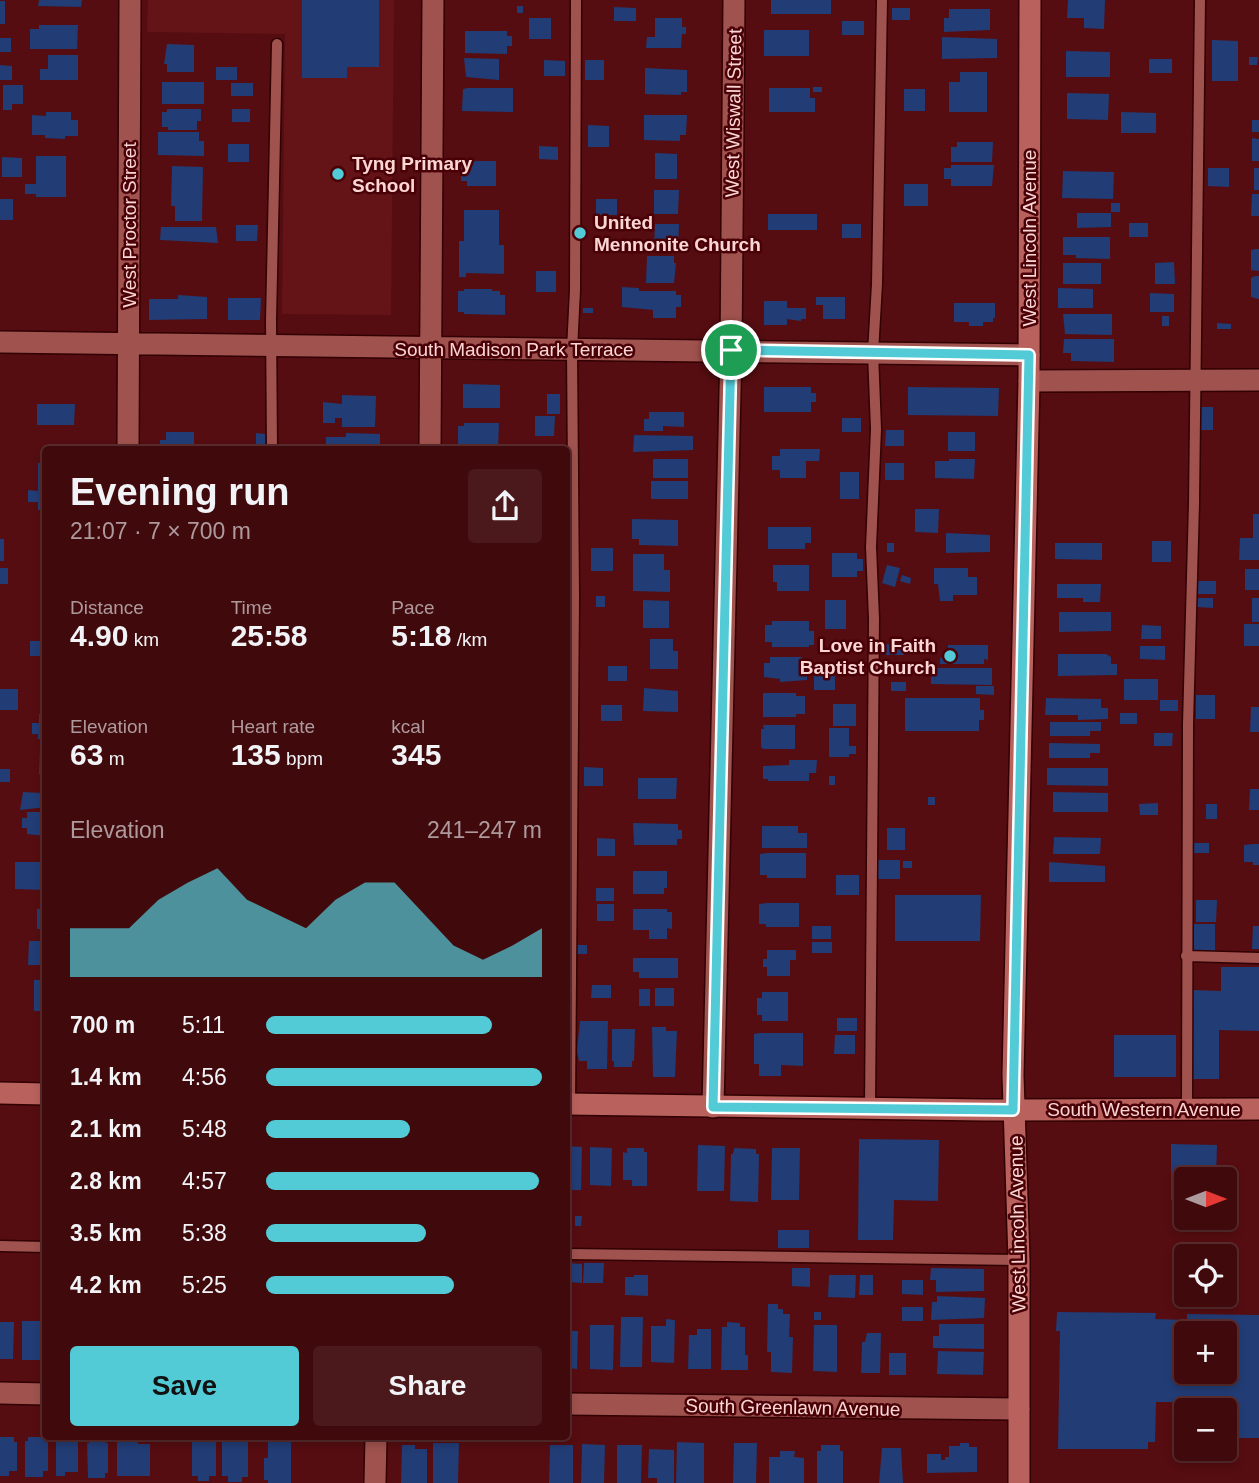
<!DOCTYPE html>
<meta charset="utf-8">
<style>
:root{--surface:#400a0d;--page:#4b181b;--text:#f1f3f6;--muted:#ae9a9d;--line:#592b2e;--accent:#52cbd7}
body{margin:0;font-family:Arial,sans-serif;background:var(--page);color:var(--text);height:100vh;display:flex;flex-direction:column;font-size:26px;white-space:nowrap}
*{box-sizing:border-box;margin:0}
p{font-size:23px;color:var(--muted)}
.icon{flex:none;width:38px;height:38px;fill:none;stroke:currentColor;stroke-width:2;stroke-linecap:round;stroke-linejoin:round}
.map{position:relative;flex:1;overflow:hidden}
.details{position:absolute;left:42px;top:446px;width:528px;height:994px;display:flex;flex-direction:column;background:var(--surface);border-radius:7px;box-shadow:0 4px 10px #0003,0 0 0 2px var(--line)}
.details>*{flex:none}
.needle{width:46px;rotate:90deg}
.fabs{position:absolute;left:1174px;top:1167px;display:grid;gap:14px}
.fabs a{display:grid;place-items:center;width:63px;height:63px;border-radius:7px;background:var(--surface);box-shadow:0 4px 10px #0003,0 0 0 2px var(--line);font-size:35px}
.pin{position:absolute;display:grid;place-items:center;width:60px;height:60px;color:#fff;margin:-30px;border:4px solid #fff;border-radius:50%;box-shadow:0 2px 7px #0007}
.round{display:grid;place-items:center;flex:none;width:74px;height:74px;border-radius:7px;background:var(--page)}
.head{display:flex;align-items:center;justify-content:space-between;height:119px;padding:0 28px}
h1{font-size:38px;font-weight:700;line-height:52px}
.figures{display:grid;grid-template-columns:repeat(3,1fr);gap:10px;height:119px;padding:7px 28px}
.figures div{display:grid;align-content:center}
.figures b{font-size:30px;font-weight:700}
.figures small{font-size:19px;font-weight:400}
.figures p{font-size:19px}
.chart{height:196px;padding:14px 28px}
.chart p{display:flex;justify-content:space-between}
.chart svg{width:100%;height:126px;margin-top:7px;fill:var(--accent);opacity:.7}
.cta{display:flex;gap:14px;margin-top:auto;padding:14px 28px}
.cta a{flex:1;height:80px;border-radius:7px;background:var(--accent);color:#111;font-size:28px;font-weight:700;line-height:80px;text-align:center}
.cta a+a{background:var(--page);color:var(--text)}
ul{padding:0 28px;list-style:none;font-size:23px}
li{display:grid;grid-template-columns:112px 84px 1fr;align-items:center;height:52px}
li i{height:18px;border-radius:9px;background:var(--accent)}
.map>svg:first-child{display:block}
.built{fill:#641417}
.building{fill:#223c75;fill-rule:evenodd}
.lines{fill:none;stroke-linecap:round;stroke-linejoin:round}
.lane-casing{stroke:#310002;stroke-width:13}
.street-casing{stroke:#310002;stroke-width:24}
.secondary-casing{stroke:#310002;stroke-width:24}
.lane{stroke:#9f524e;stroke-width:10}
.street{stroke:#9f524e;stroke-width:21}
.secondary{stroke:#b9615c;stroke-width:21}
.route-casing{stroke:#fff;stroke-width:14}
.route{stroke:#52cbd7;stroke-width:9}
.poi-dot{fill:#52cbd7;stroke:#490007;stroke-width:2.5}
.labels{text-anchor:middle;stroke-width:5;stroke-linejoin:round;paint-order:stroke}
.street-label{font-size:19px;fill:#fbd6d3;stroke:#490007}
.poi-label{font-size:19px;font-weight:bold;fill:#fbd6d3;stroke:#490007;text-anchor:start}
</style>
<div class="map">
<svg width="1259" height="1483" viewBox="0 0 1259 1483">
<rect width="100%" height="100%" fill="#550d11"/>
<path class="built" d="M148,0H394L391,315L282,314L285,34L147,32Z"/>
<path class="building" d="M39,0H82L81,7L38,6Z
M302,0H379V67H347V78H302Z
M771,0H831V14H771Z
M1068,0H1105L1104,29L1084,28V18H1067Z
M0,1H5V24H0Z
M517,6H523V13H517Z
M614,7L636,8V21H614Z
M892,8H910V20H892Z
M949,9H990V30L944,32V18H949Z
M529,18H551V39H529Z
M655,18H682V27H686V34H682L681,48H646L647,37H655Z
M842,21H864V35H842Z
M39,25H78L77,49H30V29H39Z
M764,30H809V56H764Z
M465,31H507V36H512V46H507V54L465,53Z
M942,37L997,39V58L942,59Z
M0,38H11V52H0Z
M1212,40L1238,41V81H1212Z
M167,44L194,45V72H167V64H164Z
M1066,51L1110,52V77H1066Z
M48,55H78V80H40V69H48Z
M1249,57H1258L1257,65H1249Z
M464,58L499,59V80L466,77Z
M1149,59H1172V73H1149Z
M544,60L565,61V76H544Z
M585,60H604V80H585Z
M0,65L12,66V80H0Z
M216,67H237V80H216Z
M645,68L687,70V92H681V95L645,94Z
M960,72H987V112H949V82H960Z
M162,82H204V104H162Z
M231,83H253V96H231Z
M3,85H23V104H12V110H3Z
M813,87H822V92H813Z
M468,88H513V112L462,111L463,89Z
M769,88H810V98H815V112H769Z
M904,89H925V111H904Z
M1067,93L1109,94L1108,120L1067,119Z
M167,109H201V121H197V130H168V127H162V112H167Z
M232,109H250V122H232Z
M46,112H71V120H78V136H65V139L45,138V135H32V115L46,116Z
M1121,112L1156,113V133H1121Z
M644,115H687L686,135H680V141L644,140Z
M1252,120H1259V132H1252Z
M588,125L609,126V147H588Z
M158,132H199V141H204V156L158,155Z
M1252,138L1259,139V161H1252Z
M957,142H993L992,162H951V147H957Z
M228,144H249V162H228Z
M539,146L558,147V160L539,159Z
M655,153L677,154V179H655Z
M36,156H66V197H36V194H25V184H36Z
M2,157L22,158V177H2Z
M466,161H496V186H467V181H461V165H466Z
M951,165H994L992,186H951V179H944V168H951Z
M172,166L203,167L202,221H175V206H171Z
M1208,168H1229V187L1208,186Z
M1254,168H1259V190H1254Z
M1063,171L1114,172L1113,199L1062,198Z
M904,184H928V206H904Z
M654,190H679L678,214H654Z
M1252,194H1259V216H1251Z
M0,199H13V220H0Z
M596,199H617V215H596Z
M1111,203H1120V212H1111Z
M464,210H499V245H504V274L466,273V277H459V241H464Z
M1077,213H1111V227L1077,228Z
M768,214H817V230H768Z
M1129,223H1148V237H1129Z
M655,224H679L678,250L654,249Z
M842,224H861V238H842Z
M236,225H258L257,241H236Z
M161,227H216L218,243L160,240Z
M1063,237H1110V259L1076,258V255H1063Z
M1256,249H1259V271L1251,270V250Z
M647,256H674V263H676L674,283H646Z
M1174,262L1175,284H1155V263Z
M1063,263H1101V284H1063Z
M536,271H556V292H536Z
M1255,276H1259V299L1251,297V278Z
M622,287L639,288V291H676V295H681V307H676V318H653V310L622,307Z
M1058,288L1093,289V308H1058Z
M464,289H492V291H500V295H505V315L464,314V312H458V291H464Z
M1150,293L1174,294V312H1150Z
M178,295L207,297V319L149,320V299H178Z
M816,297H845V319H823V305H816Z
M228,298H261L260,320H228Z
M764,301H787V308H806V319H801V321L787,319V325H764Z
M954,303H995V318H993V322H983V326H969V322H954Z
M583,308H593V313H583Z
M1063,314H1112V335L1065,334Z
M1162,316H1169V326H1162Z
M1217,323L1231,324V329H1217Z
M1064,339H1114V362L1071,361V353H1063Z
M463,384L500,385V408H463Z
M764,387H811V393H816V402H811V412H764Z
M908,387L999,388L998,416L908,415Z
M547,394H560V414H547Z
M342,395L376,396L375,427H342V418H335V423H323V402L342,404Z
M37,404H75L74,425H37Z
M1200,407H1213V430H1200Z
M649,412H684V427L663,426V431H644V419H649Z
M535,416H555L554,436H535Z
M842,418H861V432H842Z
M464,423H499L498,449L463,448V445H458V426H464Z
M886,430H904V446H885Z
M166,432H194V450H160V440H166Z
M948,432H975V451H948Z
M256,433L265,434V446H256Z
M346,433L380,434V450L326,449V437H346Z
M634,435L693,436V450L633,452Z
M780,449H820L819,461H806V478H780V470H772V456H780Z
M653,459H688V478H653Z
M949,459H975L974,479L935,478V461H949Z
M38,463H46V510H38V502H28V490L38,491Z
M885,463H904V480H885Z
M840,472H859V499H840Z
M651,481H688V499H651Z
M915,509H939L938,533L915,532Z
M1253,514H1259V560H1239L1240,538H1253Z
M632,519L678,520V546L639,545V539H632Z
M768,527H811V543H805V549H768Z
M946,533L990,535V552L946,553Z
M0,539H4V561H0Z
M1152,541H1171V562H1152Z
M887,543H894V552H887Z
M1055,543H1102V560L1055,559Z
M591,548H613V571H591Z
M832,553H857V559H863V571H857V577H832Z
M633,554H664V570H670V592L633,591Z
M773,565H809V591H777V582H773Z
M887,565L900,568L895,587L882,583Z
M0,568H8V584H0Z
M934,568H968V577H977V595H953V601H940L938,584H934Z
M1245,569H1259V590H1245Z
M902,575L911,578L910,584L900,581Z
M1198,581H1216V594H1197Z
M1057,584H1101L1100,602H1083V598H1057Z
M42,595H46V621H41Z
M596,596H605V607H596Z
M1197,598H1213V608L1197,607Z
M1252,598H1259V622H1252Z
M643,600L669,601V628H643Z
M825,600H846V629H825Z
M1059,612H1111V631L1059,632Z
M772,621H809V631H814V645H809V647H772V642H765V625H772Z
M1244,624H1259V646H1244Z
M1142,625L1161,626V639H1141Z
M650,639H673V651H678V669H650Z
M30,641H46V665L40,664V656H30Z
M886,644L904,645V655H886Z
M948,645H988V660L984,659V664H940V658H948Z
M1140,646H1165V660L1140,659Z
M1058,654H1106L1111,657V664H1117V675L1058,676Z
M770,657H802V662H808L807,680L780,682V679L764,677V663H770Z
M608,666H627V681H608Z
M931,668H992V685L931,684Z
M814,676H835V690H814Z
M1124,679H1158V700H1124Z
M891,682H906V691H891Z
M976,686H994V695L976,694Z
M42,687H46V703H42Z
M644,688L678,691V712L643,711Z
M0,689H18V710H0Z
M763,693H796V696H805V714H796V717H763Z
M1196,695H1215V719H1196Z
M905,698H980V710H984V720H979V731H905Z
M1046,698L1101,699V708H1108V719L1078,720V715H1045Z
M1160,700H1178V711H1160Z
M833,704H856V726H833Z
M601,705H622V721H601Z
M1251,707H1259V732H1250Z
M1120,713H1137V724H1120Z
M39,714H46V739H38V734H32V723H39Z
M1050,722H1101V731H1090V736H1050Z
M763,725H795V749H763L761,747V729H764Z
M829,728H849V746H856V754H849V757H829Z
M1154,733H1173L1172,746H1154Z
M1049,743L1100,744V753H1090V758H1049Z
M40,748H46V774H39Z
M789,760H817L816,773H809V781H768V779H763V766L789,765Z
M584,767L603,768V786H584Z
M1047,768H1108V786L1047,785Z
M0,769H10V782H0Z
M829,776H835V785H829Z
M638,778H677L676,799H638Z
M43,785H46V807L20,810L23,792L42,793Z
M1250,789H1259V810H1249Z
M1053,792L1108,793V812H1053Z
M928,797H935V805H928Z
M1158,803V815H1140L1139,804Z
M1206,804H1217V819H1206Z
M27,812H46V836L27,834V828H22V818H27Z
M633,823L678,824V830H682V839H677V845H634Z
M762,826H798V833H807V848H762Z
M887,828H905V850H887Z
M1054,837L1101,838L1100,854H1053Z
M597,838L615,839V856H597Z
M1193,843H1209V853H1193Z
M1253,844H1259V865H1253V862H1244V845Z
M768,853H806V878H767V875H760V854Z
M878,860H900V879H878Z
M903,861H912V868H903Z
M15,862H46V890L15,889Z
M1049,862L1105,866V882H1049Z
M633,871H667V888H664V894H633Z
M836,875H859V895H836Z
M596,888H614V901H596Z
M895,895H981L980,941H895Z
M1196,900H1217L1216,922H1196Z
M767,903H799V927H766V924H759V904Z
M597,904H614V921H597Z
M37,909H46V929H37Z
M633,909H667V912H672V929L667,928V939H649V930H633Z
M1193,924H1215V951L1193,950Z
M812,926H831V939H812Z
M1253,926H1259V949H1252Z
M29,941H46V965H28Z
M812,942H832V953H812Z
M576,945H587V954H576Z
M767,950H796V960H790V976H767V967H763V959H767Z
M633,958H678V978H639V972H633Z
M1221,967H1259V1031L1219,1030V1079H1192L1193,990L1221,991Z
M34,980H46V1011H34Z
M592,985H611V998H591Z
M655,988H674V1006H655Z
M639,989H650V1006H639Z
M762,992H788V1021H762V1015H757V998H762Z
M837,1018H857V1031H837Z
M580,1021H608L607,1069H587V1061H579L577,1051Z
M652,1027H666V1031H677L675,1077H653Z
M612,1029H635L634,1061H632V1067H614V1061H612Z
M759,1033H803V1066L781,1065V1076H759V1064H754V1034Z
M835,1035H855V1054H834Z
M1114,1035H1176V1077H1114Z
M859,1139L939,1140L938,1201L894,1200L893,1240H858Z
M1171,1144L1217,1145L1216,1180H1186V1201L1171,1200Z
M698,1145L725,1146L724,1191H697Z
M567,1146L582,1147L581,1190H567Z
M590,1147L612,1148L611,1186L590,1185Z
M627,1148H644V1152H647V1186H632V1180H623V1152L627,1153Z
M734,1148L756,1149V1154H759L758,1202L730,1201L731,1154H733Z
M772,1148H800L799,1200H771Z
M575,1216H582L581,1226H575Z
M778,1230H809V1248H778Z
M568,1263L582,1264V1283L568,1282Z
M584,1263H604L603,1283H583Z
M792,1268H810V1287L792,1286Z
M931,1268L984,1269V1291L936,1292V1280H930Z
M634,1275H648V1296L625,1295V1277H634Z
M829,1275H856L855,1298L828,1297Z
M860,1275H873V1295H859Z
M902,1280H923V1295L902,1294Z
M937,1296L985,1298L984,1318L931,1320L932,1302H937Z
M768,1304H778V1309H783V1314H790L789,1337H793L792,1373L771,1372V1352H767Z
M902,1307H923V1321H902Z
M814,1312H821V1320H814Z
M1057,1312L1156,1313L1155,1319L1187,1320V1314L1259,1315V1438H1225V1410H1187V1402H1156L1155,1442H1148V1449H1058L1060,1331H1056ZM1186,1334H1225V1372H1186Z
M621,1317H643L642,1367H620Z
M666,1319L675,1320L674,1363L651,1362V1326H666Z
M22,1321H44V1360H22Z
M0,1322H14L13,1359H0Z
M727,1322L740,1323V1327H745V1355H748V1370H721L722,1327H727Z
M939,1324H984V1349L933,1348V1336H939Z
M590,1325H614L613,1370L590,1369Z
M814,1325H837V1372L813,1371Z
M697,1329H711V1369H688L689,1335H697Z
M567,1331H578L577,1369L567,1368Z
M867,1333H881L880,1373H861L862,1342H865Z
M938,1351L984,1352L983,1375L937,1374Z
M889,1353H906V1375H889Z
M0,1437H14V1442H17V1471H9V1476H0Z
M28,1437H46V1442H48V1471H43V1477H25V1441H28Z
M56,1437H78V1472H65V1476H56Z
M89,1437H106V1443H108V1473H105V1478H88L87,1443H89Z
M192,1437L216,1438V1476H209V1481H198V1476H192Z
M222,1438H248V1477H242V1482H228V1476H222Z
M268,1439H291V1483H268V1480H264V1458H268Z
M117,1440H138V1444H150V1476H117Z
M677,1442L704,1443V1483H676Z
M433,1443H459L458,1483H433Z
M734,1443H757L756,1483H733Z
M960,1443H969V1447H977V1472L927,1473V1454H941V1460H945V1457H949V1446H960Z
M582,1444L605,1445L604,1483H581Z
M402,1445H415V1449H427V1483H401Z
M550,1445H573V1483H549Z
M617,1445H642L641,1483H617Z
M821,1445H840V1451H843V1483H817V1451H821Z
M882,1448H901L903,1483H879Z
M649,1449L674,1450V1483H657V1478H648Z
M780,1451H795L794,1457L804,1458V1483H769V1457H780Z"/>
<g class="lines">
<g class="lane-casing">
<path id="lane" d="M272,450L271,320L277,44
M1186,956L1259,958
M570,1104L574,597L572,350L575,290L576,0
M870,1108L874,619L871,547L876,429L873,353L877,284L882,0
M1187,1109L1188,724L1194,503L1200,0
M0,1246L46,1247
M567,1254L1019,1260"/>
</g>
<g class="street-casing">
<path id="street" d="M0,342L1029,355
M1029,381L1259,380
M128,450L130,0
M430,450L433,0
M713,1107L731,350L734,0
M0,1393L46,1394
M567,1404L1019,1409
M375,1483L376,1437"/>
</g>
<g class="secondary-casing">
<path id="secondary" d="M0,1093L46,1094
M567,1104L984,1110L1259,1109
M1019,1483V1260L1013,1075L1029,381L1030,0"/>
</g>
<use href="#lane" class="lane"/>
<use href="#street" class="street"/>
<use href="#secondary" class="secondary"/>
</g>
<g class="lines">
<g class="route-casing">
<path id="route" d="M731,350L1029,355L1013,1110L713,1107Z"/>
</g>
<use href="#route" class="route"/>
</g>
<g class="poi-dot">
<circle cx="338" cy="174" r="7"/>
<circle cx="580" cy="233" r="7"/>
<circle cx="950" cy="656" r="7"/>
</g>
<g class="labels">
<g class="street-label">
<text transform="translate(733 113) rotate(-89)" y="7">West Wiswall Street</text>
<text transform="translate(129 225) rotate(-90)" y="7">West Proctor Street</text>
<text transform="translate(1029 238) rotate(-90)" y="7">West Lincoln Avenue</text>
<text x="514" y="356">South Madison Park Terrace</text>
<text x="1144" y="1116">South Western Avenue</text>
<text transform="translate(1017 1224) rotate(-91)" y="7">West Lincoln Avenue</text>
<text transform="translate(793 1407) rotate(1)" y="7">South Greenlawn Avenue</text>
</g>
<g class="poi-label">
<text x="352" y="170">Tyng Primary<tspan x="352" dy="22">School</tspan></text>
<text x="594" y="229">United<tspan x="594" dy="22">Mennonite Church</tspan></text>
<text x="936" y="652" text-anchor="end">Love in Faith<tspan x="936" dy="22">Baptist Church</tspan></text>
</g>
</g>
</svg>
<div class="fabs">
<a><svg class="needle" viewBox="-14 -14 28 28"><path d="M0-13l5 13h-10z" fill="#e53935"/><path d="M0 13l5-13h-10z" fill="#ae9a9d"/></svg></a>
<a><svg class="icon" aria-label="locate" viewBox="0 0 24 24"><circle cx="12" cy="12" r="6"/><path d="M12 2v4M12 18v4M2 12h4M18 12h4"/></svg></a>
<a>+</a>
<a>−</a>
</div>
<div class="pin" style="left:731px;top:350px;background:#1e9e55"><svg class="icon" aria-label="arrive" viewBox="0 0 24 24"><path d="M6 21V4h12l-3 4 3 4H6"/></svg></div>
<section class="details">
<div class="head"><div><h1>Evening run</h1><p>21:07 · 7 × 700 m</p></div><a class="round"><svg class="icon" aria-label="share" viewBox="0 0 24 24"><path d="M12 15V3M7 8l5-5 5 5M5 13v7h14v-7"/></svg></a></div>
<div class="figures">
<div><p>Distance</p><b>4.90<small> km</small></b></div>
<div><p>Time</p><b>25:58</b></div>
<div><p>Pace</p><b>5:18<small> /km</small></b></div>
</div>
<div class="figures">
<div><p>Elevation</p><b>63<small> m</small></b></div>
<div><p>Heart rate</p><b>135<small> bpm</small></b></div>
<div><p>kcal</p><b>345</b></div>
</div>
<div class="chart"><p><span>Elevation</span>241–247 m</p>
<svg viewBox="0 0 160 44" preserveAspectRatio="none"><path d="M0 44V27L10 27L20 27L30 17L40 11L50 6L60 17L70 22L80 27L90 17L100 11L110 11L120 22L130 33L140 38L150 33L160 27V44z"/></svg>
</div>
<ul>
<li><b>700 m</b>5:11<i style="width:82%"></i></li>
<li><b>1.4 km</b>4:56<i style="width:100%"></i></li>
<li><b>2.1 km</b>5:48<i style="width:52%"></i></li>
<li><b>2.8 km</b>4:57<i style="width:99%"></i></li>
<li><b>3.5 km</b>5:38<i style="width:58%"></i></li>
<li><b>4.2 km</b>5:25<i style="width:68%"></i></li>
</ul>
<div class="cta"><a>Save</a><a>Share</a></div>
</section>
</div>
